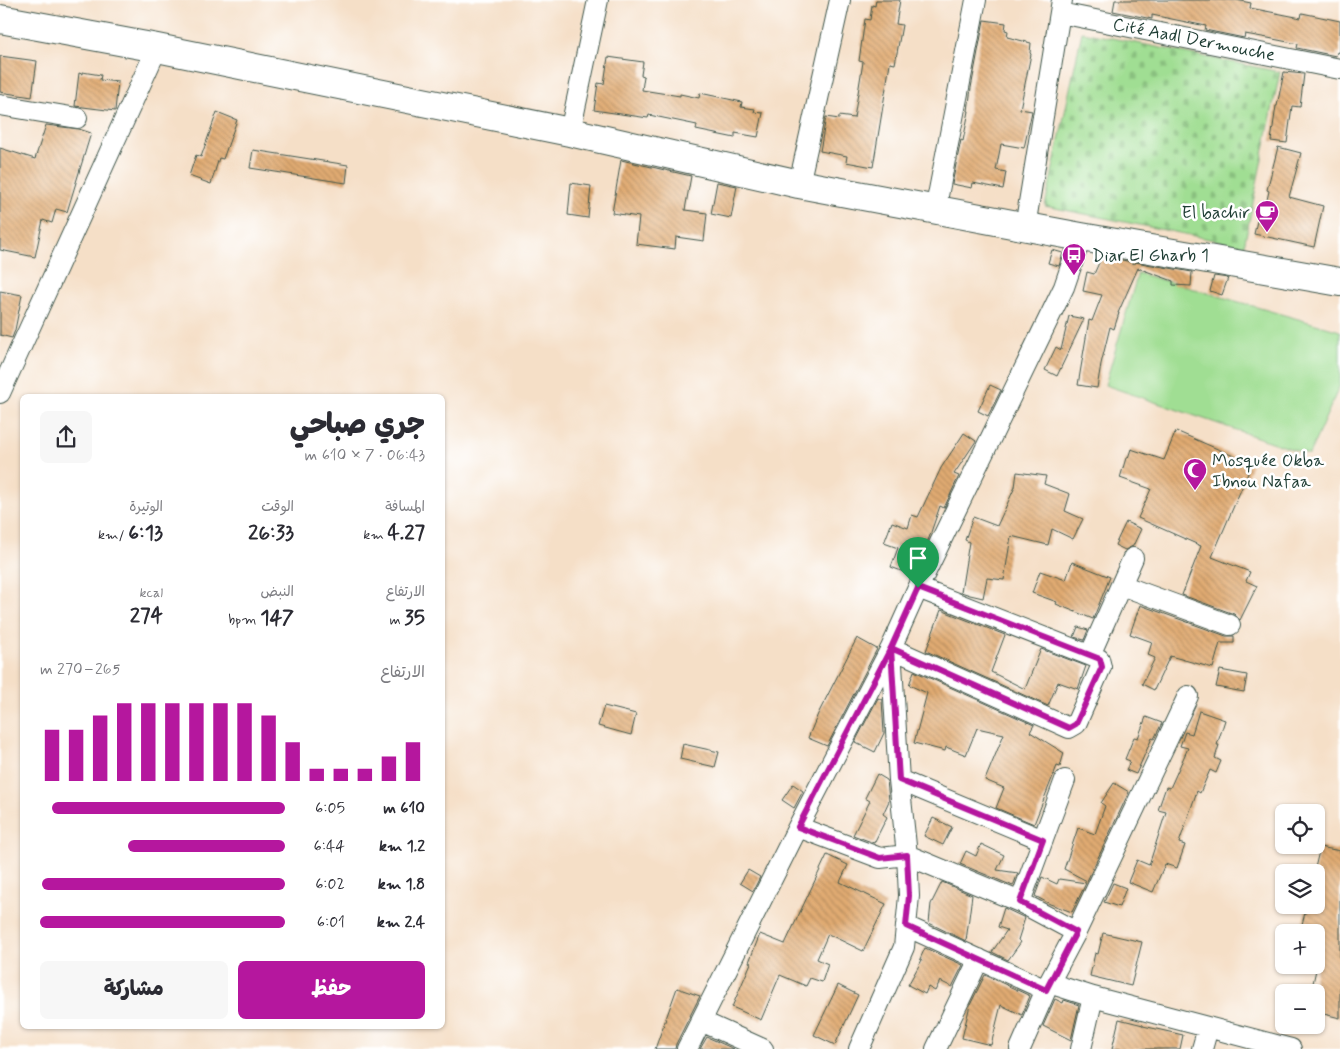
<!DOCTYPE html>
<html lang="ar">
<meta charset="utf-8">
<style>
:root{--surface:#fff;--page:#f7f7f7;--text:#2b2b33;--muted:#7c7c81;--accent:#b5179e}
body{margin:0;font-family:Mynerve,"Playpen Sans Arabic",sans-serif;background:var(--page);color:var(--text);direction:rtl;height:100vh;display:flex;flex-direction:column;font-size:19px;white-space:nowrap}
*{box-sizing:border-box;margin:0}
p{font-size:16px;color:var(--muted)}
.icon{flex:none;width:28px;height:28px;fill:none;stroke:currentColor;stroke-width:2;stroke-linecap:round;stroke-linejoin:round}
.map{position:relative;flex:1;overflow:hidden;direction:ltr}
.details{position:absolute;left:20px;top:394px;width:425px;height:635px;display:flex;flex-direction:column;background:var(--surface);border-radius:8px;box-shadow:0 1px 4px #0004;direction:rtl}
.details>*{flex:none}
.tools{position:absolute;left:1275px;top:804px;display:grid;gap:10px}
.tools a{display:grid;place-items:center;width:50px;height:50px;border-radius:8px;background:var(--surface);box-shadow:0 1px 4px #0004;font-size:25px}
.pin{position:absolute;display:grid;place-items:center;width:42px;height:42px;color:#fff;margin:-51px -21px;border-radius:50% 50% 50% 0;rotate:-45deg;box-shadow:0 0 5px #0007}
.pin .icon{rotate:45deg}
.round{display:grid;place-items:center;flex:none;width:52px;height:52px;border-radius:8px;background:var(--page)}
.overview{display:flex;align-items:center;justify-content:space-between;height:85px;padding:0 20px}
h1{font-size:28px;font-weight:800;line-height:38px}
.stats{display:grid;grid-template-columns:repeat(3,1fr);gap:8px;height:85px;padding:5px 20px}
.stats div{display:grid;align-content:center}
.stats b{font-size:21px;font-weight:800}
.stats small{font-size:14px;font-weight:400}
.stats p{font-size:14px}
.chart{height:140px;padding:10px 20px}
.chart p{display:flex;justify-content:space-between}
.chart svg{width:100%;height:90px;margin-top:5px;stroke:var(--accent);stroke-width:6}
.cta{display:flex;gap:10px;margin-top:auto;padding:10px 20px}
.cta a{flex:1;height:58px;border-radius:8px;background:var(--accent);color:#fff;font-size:20px;font-weight:800;line-height:58px;text-align:center}
.cta a+a{background:var(--page);color:var(--text)}
ul{padding:0 20px;list-style:none;font-size:16px}
li{display:grid;grid-template-columns:80px 60px 1fr;align-items:center;height:38px}
li i{height:12px;border-radius:6px;background:var(--accent)}
.map>svg:first-child{display:block}
.green{fill:#a0de93;stroke:#608e64}
.cemetery{fill:url(#cemetery-stones);stroke:#608e64}
.building{fill:url(#building-back-hatch)}
.lines{fill:none;stroke-linecap:round;stroke-linejoin:round}
.minor-casing{stroke:#3f554a;stroke-width:22}
.secondary-casing{stroke:#3f554a;stroke-width:30}
.minor{stroke:#fff;stroke-width:20}
.secondary{stroke:#fff;stroke-width:28}
.route-casing{stroke:#fff;stroke-width:10}
.route{stroke:#b5179e;stroke-width:6}
.labels{text-anchor:middle;stroke-width:5;stroke-linejoin:round;paint-order:stroke}
.street-label{font-size:18px;fill:#1f3d34;stroke:#fff}
.poi-label{font-size:18px;fill:#1f3d34;stroke:#fff;text-anchor:start}
</style>
<div class="map">
<svg width="1340" height="1049" viewBox="0 0 1340 1049">
<defs>
<pattern id="cemetery-stones" width="16" height="16" patternUnits="userSpaceOnUse" patternTransform="scale(1.25)"><rect width="16" height="16" fill="#a0de93"/><path d="M2 7V4a2 2 0 0 1 4 0v3zM10 15v-3a2 2 0 0 1 4 0v3z" fill="#89bf7f"/></pattern>
<pattern id="building-back-hatch" width="6" height="6" patternUnits="userSpaceOnUse" patternTransform="scale(1.25)"><rect width="6" height="6" fill="#e1ab72"/><path d="M-1 5l2 2M0 0l6 6M5-1l2 2" fill="none" stroke="#b68c5e"/></pattern>
</defs>
<rect width="100%" height="100%" fill="#fff"/>
<filter id="ink" filterUnits="userSpaceOnUse"><feTurbulence type="fractalNoise" baseFrequency=".02" numOctaves="2"/><feDisplacementMap in="SourceGraphic" scale="10" xChannelSelector="R" yChannelSelector="G"/><feConvolveMatrix kernelMatrix="1 2 1 2 8 2 1 2 1" color-interpolation-filters="sRGB"/></filter>
<filter id="wash" filterUnits="userSpaceOnUse"><feTurbulence type="fractalNoise" baseFrequency=".0096" numOctaves="4" result="noise"/><feDisplacementMap in="SourceGraphic" scale="20" xChannelSelector="R" yChannelSelector="G"/><feGaussianBlur stdDeviation="1.12" result="paint"/><feColorMatrix in="noise" values="0 0 0 0 0 0 0 0 0 0 0 0 0 0 0 0 0 1.4 0 .05"/><feComposite in="paint" operator="in"/></filter>
<g filter="url(#wash)">
<rect width="100%" height="100%" fill="#f5dfc7"/>
<path class="green" d="M1138,273L1340,331V385L1309,455L1105,385Z"/>
<path class="cemetery" d="M1082,32L1280,72L1244,246L1045,206Z"/>
<g id="blocks">
<path class="building" d="M876,0H900L896,24L902,25L895,64L890,63L873,167L846,162L847,156L820,151L826,117L839,119V116L854,118L863,62L859,61L865,19L870,20L872,5L875,6Z
M1115,0H1236L1251,3L1250,8L1281,14L1301,18L1302,13L1340,21V53L1337,52L1336,56L1297,48L1298,44L1268,38L1245,34L1244,38L1205,30L1206,26L1152,15V19L1113,11Z
M984,20L1006,23L1005,30L1008,31L1007,37L1031,43L1030,53L1031,54L1020,109L1032,111L1031,116L1024,148L1001,144L996,170L1006,172L1003,189L973,183L972,188L952,184L961,140L963,141L969,111H968L971,88Z
M0,56L37,61L32,97L0,92Z
M608,57L643,62L641,75L644,76L642,90L680,96V94L699,98L700,93L742,102L741,107L755,109L754,112L763,113L758,137L735,133V138L696,130L697,125L649,115L648,118L594,110L598,83L604,84Z
M82,72L101,75L100,80L118,82L115,111L75,106L79,73L82,74Z
M1284,72L1304,74L1300,107L1292,106L1287,143L1271,141L1276,106H1277Z
M217,112L237,120L223,159L219,158L211,184L189,176L196,155L201,157Z
M46,125L79,129L91,133L67,212L56,209L52,223L43,220L35,257L0,250V148L35,159Z
M1278,147L1301,153L1289,197L1323,206L1314,247L1254,234L1257,221L1262,222L1269,191L1267,190Z
M253,150L348,165L346,183L250,168Z
M621,160L691,176L685,210L707,213L704,241L676,237L675,249L636,244L639,217L612,213Z
M717,182L737,186L731,218L711,214Z
M571,183L591,186L588,218L568,215Z
M1052,250L1063,253L1059,266L1048,263Z
M1102,256L1127,261L1134,264L1135,262L1192,272L1191,286L1173,285V281L1138,268L1118,313H1119L1114,329L1110,327L1101,364L1097,388L1078,385L1089,320L1092,321L1102,295L1083,291L1087,272L1094,274Z
M1214,276L1228,278L1222,295L1210,291Z
M0,291L22,295L15,330L12,338L0,335Z
M1069,316L1084,319L1057,376L1045,370L1056,347L1061,350Z
M990,385L1001,390L988,416L978,411Z
M1176,431L1252,464L1212,557L1250,572L1246,581L1257,586L1240,620L1234,614L1182,595L1201,546L1138,518L1151,489L1120,478L1126,458H1128L1131,449L1164,460Z
M964,433L976,441L954,474L959,476L944,508L940,506L929,538L921,554L917,552L909,574L891,567L898,548L884,543L892,522L908,528L912,515L918,517L941,468Z
M1017,472L1046,476L1044,484L1070,494L1065,511L1083,519L1073,539L1052,529L1048,545L1011,536L1004,580L987,578L983,598L970,595L961,592L969,542L965,540L973,517L997,526L1015,487Z
M1126,522L1141,529L1133,546L1125,550L1115,545Z
M1072,562L1110,577L1093,619L1056,604L1057,602L1032,593L1040,571L1066,580Z
M1140,605L1226,636H1234V643H1220L1213,668L1170,656L1154,690L1142,684L1155,658L1148,655L1152,642L1130,634Z
M941,610L1005,635L991,672L1025,689L1041,649L1086,666L1078,689L1058,682L1048,706L926,651Z
M1078,627L1088,630L1084,640L1074,637Z
M857,638L877,649L827,746L808,738L818,714Z
M1220,670L1247,675L1244,692L1216,687Z
M914,671L1034,725L1030,732L1064,753L1060,767L1057,766L1034,824L996,808L1004,788L985,780L1004,734L977,728L966,755L946,747L945,751L914,743L927,693L909,685Z
M878,698L882,700L884,733L875,752L855,742Z
M604,706L636,714L631,735L598,726Z
M1199,711L1225,720L1217,745H1219L1215,758L1221,761L1216,773L1210,770L1200,793L1197,791L1179,843L1185,845L1177,868L1165,864L1153,892L1128,882L1137,860L1149,865L1166,812L1158,810L1166,787L1170,788L1188,748L1180,746L1185,732L1192,734Z
M1146,717L1162,723L1154,739L1152,738L1136,774L1126,770L1130,761L1125,759L1134,737L1138,738Z
M683,744L719,752L715,767L680,759Z
M877,774L887,780L889,801L883,814L887,817L874,843L853,835L870,801L865,798Z
M1114,783L1129,792L1087,881L1064,869L1078,828L1095,834L1105,806L1101,803Z
M793,784L803,791L794,808L782,800Z
M933,818L952,827L943,845L924,836Z
M981,844L1004,855L997,870L1018,873L1013,886L960,864L966,851L976,856Z
M1320,847L1340,851V1018L1316,1012V992H1311L1320,952L1316,951V932H1300L1307,905H1316V872H1314Z
M827,855L848,865L840,882L886,904L863,951L828,934L817,959L828,964L822,982L810,978L806,986L780,975L761,1020L732,1007L751,963L749,962L760,934L785,944Z
M748,870L760,877L753,891L740,883Z
M1042,877L1057,884L1059,879L1086,883L1072,912L1050,904L1035,896Z
M942,882L972,895L966,941L929,923L931,904Z
M1113,883L1126,888L1119,907L1104,902Z
M1004,908L1025,918L1018,940L1021,942L1008,960L992,952L1007,930L998,927Z
M1103,933L1142,942L1131,986L1090,976L1095,953L1098,954Z
M925,948L963,965L952,987L940,981L935,991L928,987L925,994L908,985L922,960L920,959Z
M985,975L1030,996L1022,1015L1001,1005L991,1045L962,1038L970,1005Z
M838,985L858,995L835,1045L814,1035Z
M677,988L700,996L676,1044L675,1049H655Z
M1055,999L1063,1003L1064,1000L1079,1005L1071,1040L1043,1026Z
M1119,1019L1143,1025V1026L1183,1035L1180,1049H1112Z
M707,1037L734,1049H700Z"/>
</g>
</g>
<g filter="url(#ink)">
<use href="#blocks" fill-opacity="0" stroke="#3f554a" stroke-width="1"/>
<g class="lines">
<g class="minor-casing">
<path id="minor" d="M1060,13L1340,69
M0,105L77,118
M570,132L598,0
M799,184L840,0
M935,211L976,0
M1025,227L1062,0
M0,393L157,48
M1121,585L1230,625
M1090,655L1133,558
M899,780L1043,840
M1065,780L1020,902L1076,932
M798,827L880,858L907,855L1020,902
M906,926L1046,990
M1049,983L1093,997L1291,1049
M701,1021L763,1049
M687,1049L798,827L891,648L1069,728L1076,724L1101,667L1099,659L918,588
M859,1049L904,947L909,896L907,855L899,780L891,648L918,588L1064,287L1081,237
M936,1049L979,959
M1020,1049L1049,983L1076,932L1188,696
M1081,1049L1093,997
M1202,1049L1208,1028"/>
</g>
<g class="secondary-casing">
<path id="secondary" d="M0,19L157,48L570,132L799,184L1081,237L1340,282"/>
</g>
<use href="#minor" class="minor"/>
<use href="#secondary" class="secondary"/>
</g>
</g>
<g class="lines" filter="url(#ink)">
<g class="route-casing">
<path id="route" d="M918,588L891,648L798,827L880,858L907,855L909,896L906,926L1046,990L1076,932L1020,902L1043,840L899,780L891,648L1069,728L1076,724L1102,667L1100,659L918,588"/>
</g>
<use href="#route" class="route"/>
</g>
<defs>
<g id="cafe-pin" transform="scale(1.25)"><path d="M0 17L-7.5 6A9.5 9.5 0 1 1 7.5 6Z" fill="#b5179e" stroke="#fff"/><path d="M-5.5-4.5H6V0H3Q3 3.5 0 3.5H-2.5Q-5.5 3.5-5.5 0ZM3-3.2v2h1.7v-2ZM-6 4.5H4V6H-6Z" fill="#fff"/></g>
<g id="bus-pin" transform="scale(1.25)"><path d="M0 17L-7.5 6A9.5 9.5 0 1 1 7.5 6Z" fill="#b5179e" stroke="#fff"/><path d="M-5-6H5V4H4V6H2V4H-2V6H-4V4H-5ZM-3.5-4V0h7V-4ZM-3.5 1.2v1.5H-2V1.2ZM2 1.2v1.5H3.5V1.2Z" fill="#fff"/></g>
<g id="mosque-pin" transform="scale(1.25)"><path d="M0 17L-7.5 6A9.5 9.5 0 1 1 7.5 6Z" fill="#b5179e" stroke="#fff"/><path d="M3.5-4.9A6 6 0 1 0 3.5 4.9A5 5 0 1 1 3.5-4.9Z" fill="#fff"/></g>
</defs>
<g fill-rule="evenodd">
<use href="#cafe-pin" x="1267" y="212"/>
<use href="#bus-pin" x="1074" y="255"/>
<use href="#mosque-pin" x="1195" y="470"/>
</g>
<g class="labels">
<g class="street-label">
<text transform="translate(1194 39) rotate(11)" y="6">Cité Aadl Dermouche</text>
</g>
<g class="poi-label">
<text x="1250" y="218" text-anchor="end">El bachir</text>
<text x="1092" y="261">Diar El Gharb 1</text>
<text x="1212" y="466">Mosquée Okba<tspan x="1212" dy="21">Ibnou Nafaa</tspan></text>
</g>
</g>
</svg>
<div class="tools">
<a><svg class="icon" aria-label="locate" viewBox="0 0 24 24"><circle cx="12" cy="12" r="6"/><path d="M12 2v4M12 18v4M2 12h4M18 12h4"/></svg></a>
<a><svg class="icon" aria-label="layers" viewBox="0 0 24 24"><path d="M12 4l9 5-9 5-9-5zM3 14l9 5 9-5"/></svg></a>
<a>+</a>
<a>−</a>
</div>
<div class="pin" style="left:918px;top:588px;background:#1e9e55"><svg class="icon" aria-label="arrive" viewBox="0 0 24 24"><path d="M6 21V4h12l-3 4 3 4H6"/></svg></div>
<section class="details">
<div class="overview"><div><h1>جري صباحي</h1><p>06:43 · 7 × 610 m</p></div><a class="round"><svg class="icon" aria-label="share" viewBox="0 0 24 24"><path d="M12 15V3M7 8l5-5 5 5M5 13v7h14v-7"/></svg></a></div>
<div class="stats">
<div><p>المسافة</p><b>4.27<small> km</small></b></div>
<div><p>الوقت</p><b>26:33</b></div>
<div><p>الوتيرة</p><b>6:13<small> /km</small></b></div>
</div>
<div class="stats">
<div><p>الارتفاع</p><b>35<small> m</small></b></div>
<div><p>النبض</p><b>147<small> bpm</small></b></div>
<div><p>kcal</p><b>274</b></div>
</div>
<div class="chart"><p><span>الارتفاع</span>265–270 m</p>
<svg viewBox="0 0 160 44" preserveAspectRatio="none"><path d="M5 44V19M15 44V19M25 44V12M35 44V6M45 44V6M55 44V6M65 44V6M75 44V6M85 44V6M95 44V12M105 44V25M115 44V38M125 44V38M135 44V38M145 44V32M155 44V25"/></svg>
</div>
<ul>
<li><b>610 m</b>6:05<i style="width:95%"></i></li>
<li><b>1.2 km</b>6:44<i style="width:64%"></i></li>
<li><b>1.8 km</b>6:02<i style="width:99%"></i></li>
<li><b>2.4 km</b>6:01<i style="width:100%"></i></li>
</ul>
<div class="cta"><a>حفظ</a><a>مشاركة</a></div>
</section>
</div>
